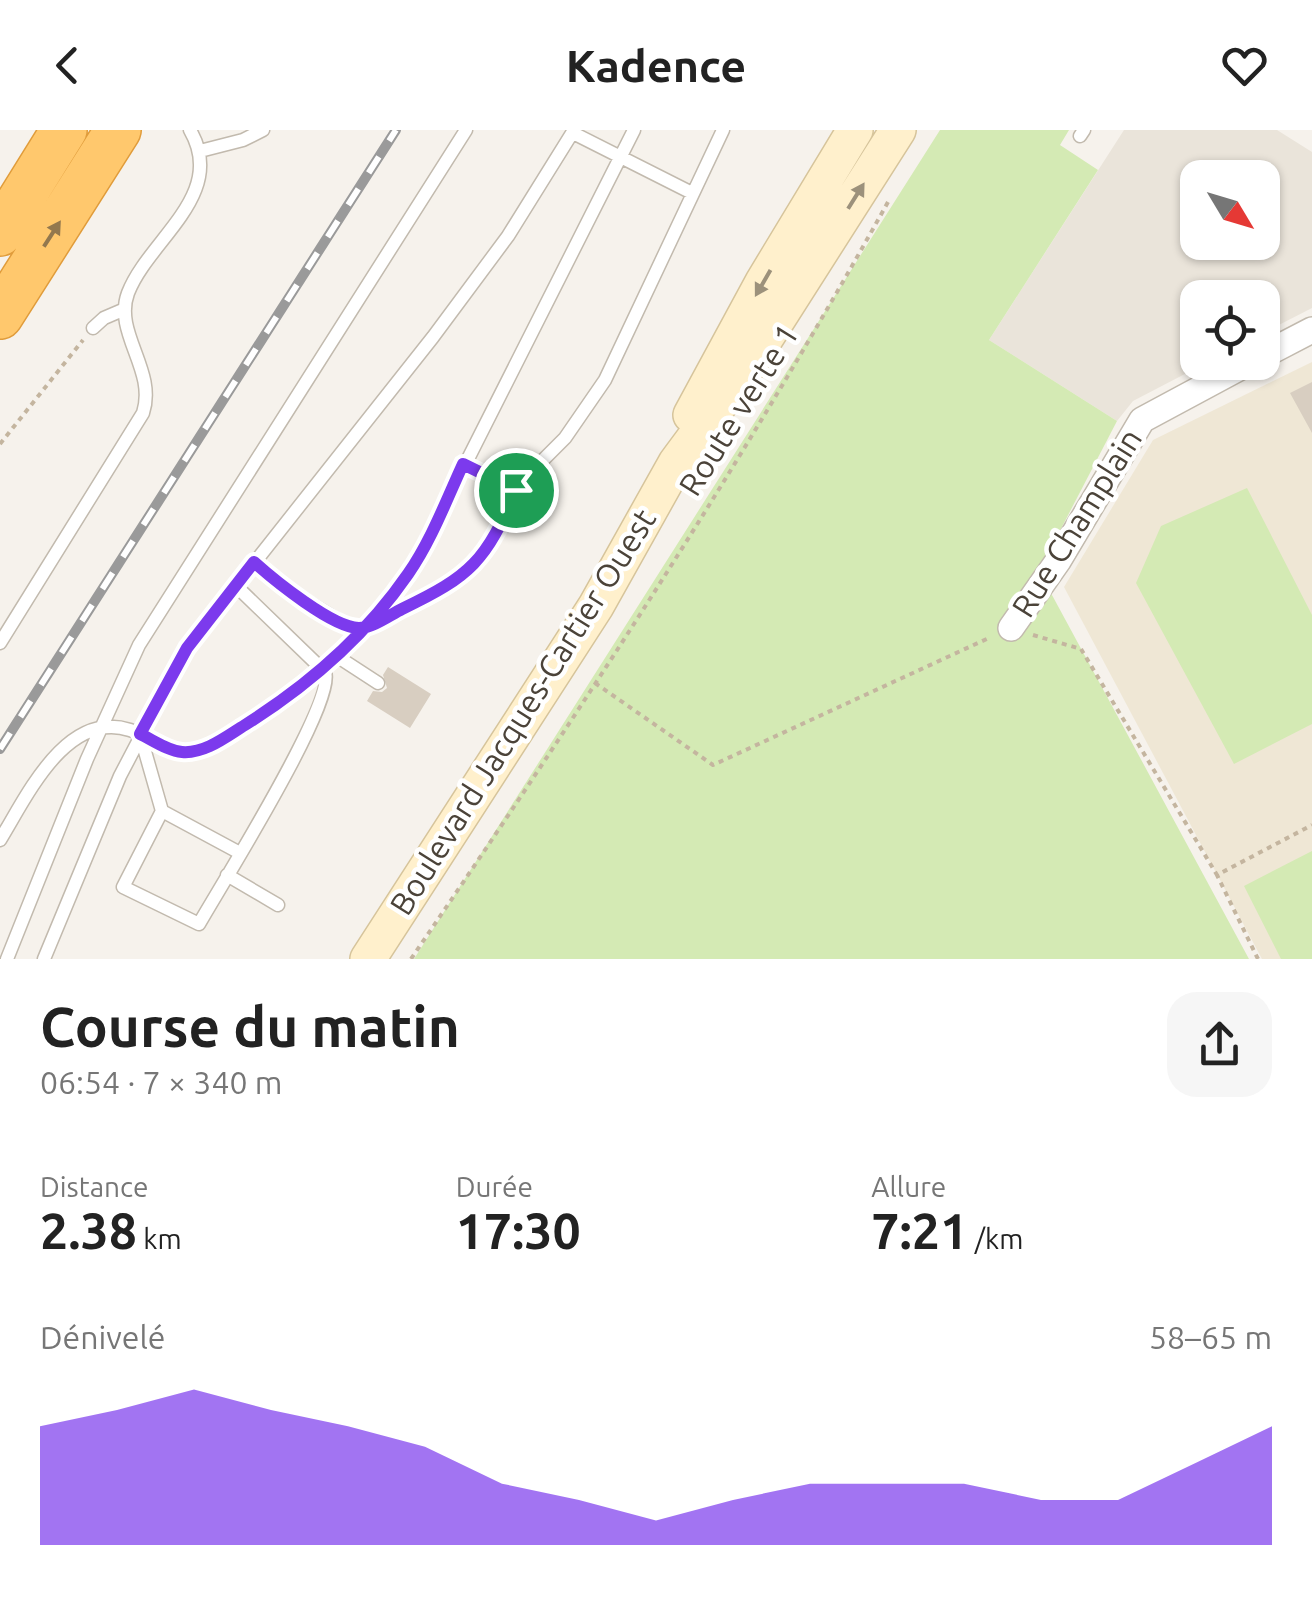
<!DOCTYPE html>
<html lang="fr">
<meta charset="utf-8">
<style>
:root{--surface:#fff;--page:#f6f6f6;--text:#222;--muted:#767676;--accent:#7c3aed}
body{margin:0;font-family:Ubuntu,sans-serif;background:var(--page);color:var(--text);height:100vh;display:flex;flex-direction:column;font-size:38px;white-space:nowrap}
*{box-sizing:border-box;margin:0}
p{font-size:32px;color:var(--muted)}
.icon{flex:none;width:55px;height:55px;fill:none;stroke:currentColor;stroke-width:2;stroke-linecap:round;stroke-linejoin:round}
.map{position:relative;height:829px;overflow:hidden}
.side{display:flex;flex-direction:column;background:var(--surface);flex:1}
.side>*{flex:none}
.needle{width:65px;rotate:128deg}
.tools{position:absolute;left:1180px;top:30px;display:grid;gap:20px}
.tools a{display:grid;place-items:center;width:100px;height:100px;border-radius:20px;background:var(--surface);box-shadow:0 2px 8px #0004;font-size:50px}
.pin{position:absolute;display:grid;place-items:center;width:85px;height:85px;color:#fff;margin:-42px;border:5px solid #fff;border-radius:50%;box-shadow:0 2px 10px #0007}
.round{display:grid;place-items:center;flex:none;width:105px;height:105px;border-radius:30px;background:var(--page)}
.overview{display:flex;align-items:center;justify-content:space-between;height:170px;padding:0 40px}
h1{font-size:55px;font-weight:700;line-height:75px}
.figures{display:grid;grid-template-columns:repeat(3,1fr);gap:15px;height:170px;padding:10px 40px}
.figures div{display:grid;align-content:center}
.figures b{font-size:50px;font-weight:700}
.figures small{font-size:28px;font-weight:400}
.figures p{font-size:28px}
.chart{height:280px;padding:20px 40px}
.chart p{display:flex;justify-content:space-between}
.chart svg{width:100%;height:180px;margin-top:10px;fill:var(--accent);opacity:.7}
header{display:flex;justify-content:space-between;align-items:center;height:130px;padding:0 40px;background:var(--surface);font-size:45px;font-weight:700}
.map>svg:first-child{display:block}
.residential{fill:#eae4da;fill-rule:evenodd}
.education{fill:#efe7d5}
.green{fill:#d4eab4}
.building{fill:#d8cec1}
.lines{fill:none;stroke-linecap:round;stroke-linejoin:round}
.service-casing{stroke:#c2baae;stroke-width:15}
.minor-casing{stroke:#c2baae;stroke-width:28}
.secondary-casing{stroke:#d6c49b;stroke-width:38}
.motorway-casing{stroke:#e09c3b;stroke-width:48}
.path{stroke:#c4b59f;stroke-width:4;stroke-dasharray:5 5;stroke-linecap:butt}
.service{stroke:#fff;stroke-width:12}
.minor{stroke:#fff;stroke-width:25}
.secondary{stroke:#fff0cc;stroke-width:35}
.motorway{stroke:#ffc86d;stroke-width:45}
.rail-casing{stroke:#9a9a9a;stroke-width:10}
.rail{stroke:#fff;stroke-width:6;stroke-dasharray:19;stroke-linecap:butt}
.oneway{fill:#9c917b}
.oneway2{fill:#93784e}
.route-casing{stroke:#fff;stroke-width:20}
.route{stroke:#7c3aed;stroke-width:12}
.labels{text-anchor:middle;stroke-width:9;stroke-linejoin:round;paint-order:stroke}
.street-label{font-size:32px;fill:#4b4339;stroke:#fff}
</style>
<header><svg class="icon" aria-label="back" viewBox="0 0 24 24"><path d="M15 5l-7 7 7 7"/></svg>Kadence<svg class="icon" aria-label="heart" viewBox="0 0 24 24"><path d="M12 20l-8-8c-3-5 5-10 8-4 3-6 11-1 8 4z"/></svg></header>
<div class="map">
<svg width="1312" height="829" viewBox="0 0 1312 829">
<rect width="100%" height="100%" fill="#f6f2ec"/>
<path class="residential" d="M1124,0H1277L1312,22V178L1263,203L1262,168H1198V232L1206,233L1133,271L1117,291L989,210ZM1198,48H1262V112H1198Z"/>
<path class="education" d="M1312,232V829H1262L1064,457L1153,310Z"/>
<path class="green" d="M940,0H1069L1060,15L1098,40L989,210L1117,291L1039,441L1249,829H414Z
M1247,358L1312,485V594L1234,634L1136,453L1161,396Z
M1312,721V829H1281L1244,756Z"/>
<path class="building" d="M1312,252V303L1290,263Z
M388,537L431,564L410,598L367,571L373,561L382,562L387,558L383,545Z"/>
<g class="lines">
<g class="service-casing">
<path id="service" d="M573,3L692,63
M1080,6L1084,0
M200,21L243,10L263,0
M93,198L104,188L125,179
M463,334L516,360
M254,432L283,457L346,495L363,498L447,457L479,431L497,405L521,352L565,308L605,250L723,0
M235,455L325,542C337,571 220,757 199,794L123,757L162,681L240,723
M0,513L143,283C157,240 113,203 128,163C149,109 228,65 190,0
M335,525L378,553
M140,604L162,681
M0,710C26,668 66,579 130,600C151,607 172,626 195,621C212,617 227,606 242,596C310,554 376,497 418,428L634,0
M227,745L278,775
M7,829L87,629L139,515L466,0
M44,829L120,646L187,518L433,207L508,106L574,0"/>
</g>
<g class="minor-casing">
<path id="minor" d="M1262,226L1312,200
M1011,498L1058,431L1142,290L1250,232"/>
</g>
<g class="secondary-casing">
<path id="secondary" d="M691,285L763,152L855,0
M368,829L596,476L676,333L747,237L898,0"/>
</g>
<g class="motorway-casing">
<path id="motorway" d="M0,103L64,0
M0,186L118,0"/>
</g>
<path class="path" d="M0,314L83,210
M1033,505L1081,519L1217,745
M595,553L713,635L991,507
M411,829C579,583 743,333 888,72
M1258,829L1217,745L1312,695"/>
<use href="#service" class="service"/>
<use href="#minor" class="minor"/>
<use href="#secondary" class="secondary"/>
<use href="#motorway" class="motorway"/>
<g class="rail-casing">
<path id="rail" d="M0,619L396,0"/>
</g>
<use href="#rail" class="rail"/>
</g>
<defs><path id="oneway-solid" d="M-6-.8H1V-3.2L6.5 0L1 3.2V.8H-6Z" transform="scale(2.5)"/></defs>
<g class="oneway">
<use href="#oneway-solid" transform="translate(856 66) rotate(-58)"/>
<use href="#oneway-solid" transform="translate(763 153) rotate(120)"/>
</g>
<use class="oneway2" href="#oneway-solid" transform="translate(52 104) rotate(-57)"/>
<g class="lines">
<g class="route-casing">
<path id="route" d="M516,360C486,431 471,446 402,479C390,485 372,498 359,498C333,498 274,450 254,432L187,518L140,604C153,610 168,621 182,622C205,624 227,606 245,595C307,556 366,505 408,444C431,411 446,371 463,334L516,360"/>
</g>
<use href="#route" class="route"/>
</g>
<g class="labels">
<g class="street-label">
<text transform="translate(739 280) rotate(-58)" y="11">Route verte 1</text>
<text transform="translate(1077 393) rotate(-58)" y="11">Rue Champlain</text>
<text transform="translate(523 582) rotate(-58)" y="11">Boulevard Jacques-Cartier Ouest</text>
</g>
</g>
</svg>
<div class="tools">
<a><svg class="needle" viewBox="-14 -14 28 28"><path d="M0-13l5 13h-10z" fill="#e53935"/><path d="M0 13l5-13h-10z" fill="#767676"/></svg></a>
<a><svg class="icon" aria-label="locate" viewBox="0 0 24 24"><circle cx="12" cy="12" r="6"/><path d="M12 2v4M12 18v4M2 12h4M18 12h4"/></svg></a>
</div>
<div class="pin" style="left:516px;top:360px;background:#1e9e55"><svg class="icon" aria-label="arrive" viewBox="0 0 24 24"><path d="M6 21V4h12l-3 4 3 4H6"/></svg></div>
</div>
<section class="side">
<div class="overview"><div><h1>Course du matin</h1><p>06:54 · 7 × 340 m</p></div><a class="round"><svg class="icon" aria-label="share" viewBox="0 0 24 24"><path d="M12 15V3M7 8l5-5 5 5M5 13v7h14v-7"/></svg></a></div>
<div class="figures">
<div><p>Distance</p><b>2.38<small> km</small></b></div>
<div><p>Durée</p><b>17:30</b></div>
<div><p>Allure</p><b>7:21<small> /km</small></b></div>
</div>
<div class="chart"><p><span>Dénivelé</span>58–65 m</p>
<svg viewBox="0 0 160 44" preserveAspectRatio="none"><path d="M0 44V15L10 11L20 6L30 11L40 15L50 20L60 29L70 33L80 38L90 33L100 29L110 29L120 29L130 33L140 33L150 24L160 15V44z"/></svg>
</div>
</section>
